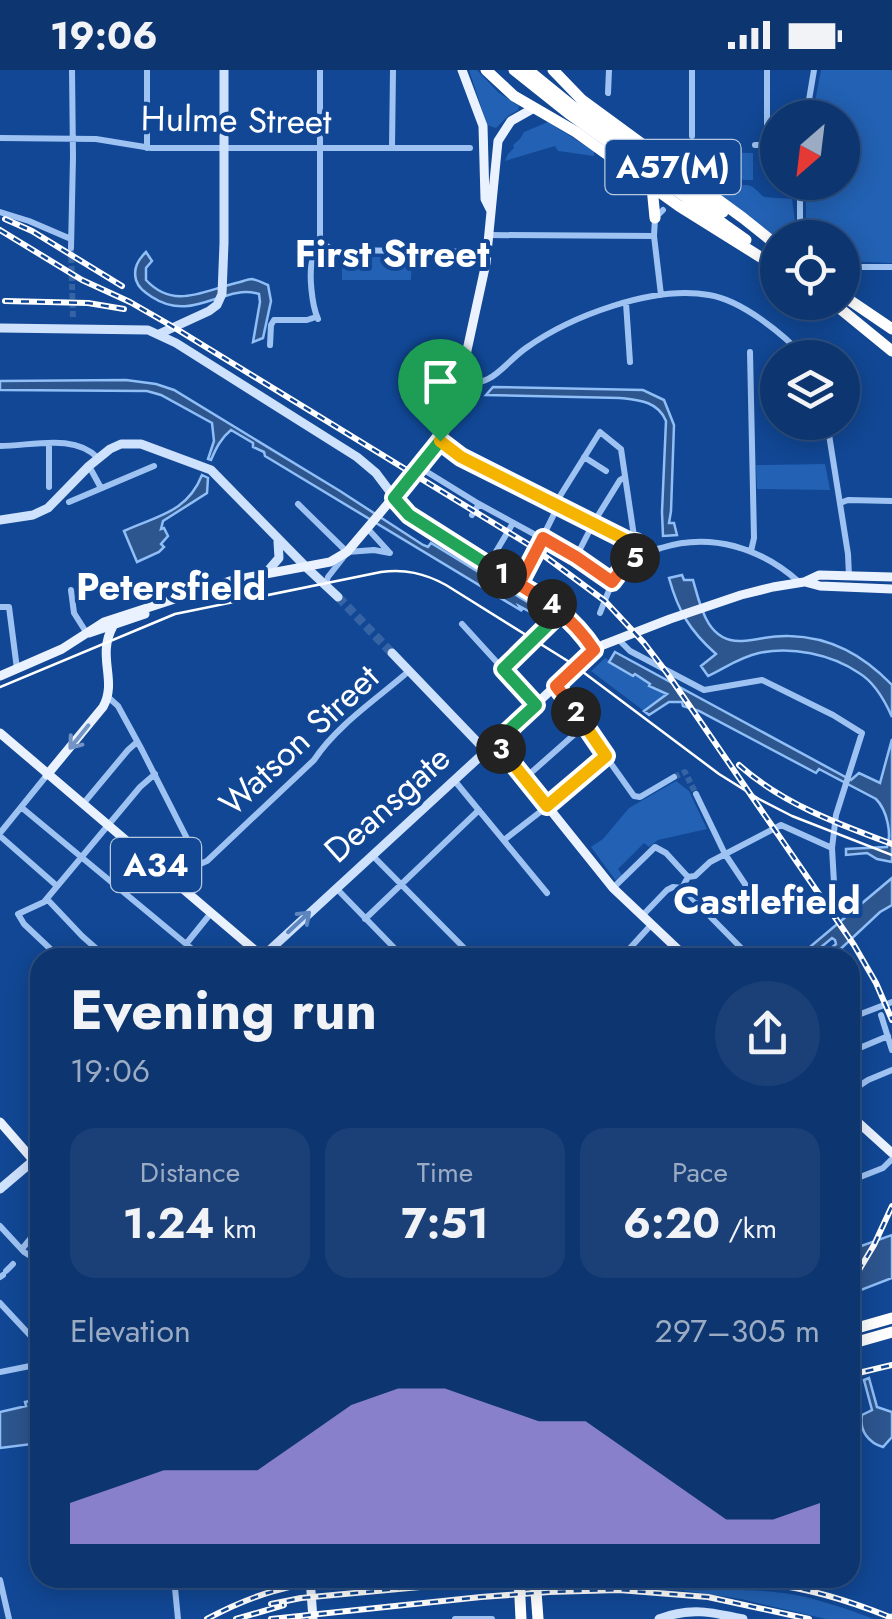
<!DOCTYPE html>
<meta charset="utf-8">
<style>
:root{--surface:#0d356f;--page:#1b4077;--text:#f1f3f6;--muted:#9aabc3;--line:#2d5082;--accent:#bca0f2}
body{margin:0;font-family:Jost,sans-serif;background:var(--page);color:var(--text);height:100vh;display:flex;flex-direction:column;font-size:38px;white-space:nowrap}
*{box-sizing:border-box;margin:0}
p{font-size:32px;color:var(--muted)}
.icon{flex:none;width:55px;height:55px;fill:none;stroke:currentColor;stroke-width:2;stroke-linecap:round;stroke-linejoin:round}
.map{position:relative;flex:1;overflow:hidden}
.panel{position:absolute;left:30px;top:878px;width:830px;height:640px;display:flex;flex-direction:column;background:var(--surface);border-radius:30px;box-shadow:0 5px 25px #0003,0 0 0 2px var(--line)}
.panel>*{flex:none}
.needle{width:65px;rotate:208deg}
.fabs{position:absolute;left:760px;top:30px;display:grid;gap:20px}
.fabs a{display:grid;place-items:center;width:100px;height:100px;border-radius:50%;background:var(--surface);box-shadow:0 5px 25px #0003,0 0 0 2px var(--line);font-size:50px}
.pin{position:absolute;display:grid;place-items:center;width:85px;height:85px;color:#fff;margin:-102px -42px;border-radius:50% 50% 50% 0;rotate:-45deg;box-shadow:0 0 10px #0007}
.pin .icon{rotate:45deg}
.km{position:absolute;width:50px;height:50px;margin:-25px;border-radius:50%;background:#222;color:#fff;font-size:28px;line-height:50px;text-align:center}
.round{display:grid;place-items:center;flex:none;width:105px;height:105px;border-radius:52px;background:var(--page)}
.headline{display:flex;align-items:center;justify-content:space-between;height:170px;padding:0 40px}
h1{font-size:55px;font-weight:700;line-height:75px}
.stats{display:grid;grid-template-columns:repeat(3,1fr);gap:15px;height:170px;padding:10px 40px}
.stats div{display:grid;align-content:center;border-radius:25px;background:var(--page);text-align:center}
.stats b{font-size:42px;font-weight:700}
.stats small{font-size:28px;font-weight:400}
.stats p{font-size:28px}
.chart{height:280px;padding:20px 40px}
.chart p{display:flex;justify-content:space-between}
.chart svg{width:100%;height:180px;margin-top:10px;fill:var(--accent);opacity:.7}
.status{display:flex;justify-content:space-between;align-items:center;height:70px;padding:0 50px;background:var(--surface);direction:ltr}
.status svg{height:28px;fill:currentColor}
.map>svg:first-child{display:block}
.green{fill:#2261b3}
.water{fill:#2d558e;stroke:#90bef7;stroke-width:2.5}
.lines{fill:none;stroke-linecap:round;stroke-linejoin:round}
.street-tunnel{stroke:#3563a4;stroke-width:6;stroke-dasharray:6 3;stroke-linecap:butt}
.secondary-tunnel{stroke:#3563a4;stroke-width:9;stroke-dasharray:9 4.5;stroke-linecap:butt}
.street{stroke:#9ec3f3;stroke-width:6}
.secondary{stroke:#cee1fd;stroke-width:9}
.primary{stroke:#ebf2ff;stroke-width:9}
.highway{stroke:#fff;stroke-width:11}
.tram{stroke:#fff;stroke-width:2.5}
.rail-casing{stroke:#fff;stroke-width:6}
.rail{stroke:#114794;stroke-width:2.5;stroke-dasharray:8;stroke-linecap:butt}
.highway-bridge{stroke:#fff;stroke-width:11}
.oneway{stroke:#7394c4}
.oneway2{stroke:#5d85be}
.split-1-casing{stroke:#fff;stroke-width:20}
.split-2-casing{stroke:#fff;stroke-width:20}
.split-3-casing{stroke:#fff;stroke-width:20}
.split-4-casing{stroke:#fff;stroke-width:20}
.split-5-casing{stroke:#fff;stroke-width:20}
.split-6-casing{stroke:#fff;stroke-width:20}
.split-1{stroke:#22a559;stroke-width:12}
.split-2{stroke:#f0652b;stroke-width:12}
.split-3{stroke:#f5b400;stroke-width:12}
.split-4{stroke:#22a559;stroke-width:12}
.split-5{stroke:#f0652b;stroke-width:12}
.split-6{stroke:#f5b400;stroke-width:12}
.labels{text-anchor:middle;stroke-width:8;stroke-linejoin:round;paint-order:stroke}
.shield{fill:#114794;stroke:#b8c8df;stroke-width:2.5}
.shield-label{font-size:32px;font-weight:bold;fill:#fff}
.street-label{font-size:35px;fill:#fff;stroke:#114794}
.neighbourhood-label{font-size:38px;font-weight:bold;fill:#fff;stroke:#114794}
</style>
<div class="status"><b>19:06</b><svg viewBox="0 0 49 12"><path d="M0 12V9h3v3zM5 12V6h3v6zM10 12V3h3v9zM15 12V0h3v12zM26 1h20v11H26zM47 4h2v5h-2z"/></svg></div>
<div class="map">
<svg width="892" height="1549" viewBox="0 0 892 1549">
<rect width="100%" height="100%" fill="#114794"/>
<path class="green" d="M469,0H477L498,22L519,36L518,40L508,46L496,58L487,55Z
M821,0H892V193L843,191L842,168L809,167L806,153V113L842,112V48L812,47Z
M548,52L594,81V86L558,81L555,76L505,91L508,84L514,78L513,75L520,69L524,62Z
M663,81L753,83V110H743L714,90L705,104L731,122L739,121L743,115C754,114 756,121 764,127L792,129L797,167L777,169Z
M342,187H412L411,210H342Z
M825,394L830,420L757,419L756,395Z
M605,588L651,614L649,617L668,625L644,641L591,601Z
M676,711L689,721L707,759L658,770L649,777L644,773L618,799L622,805L616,811L591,777L603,769L629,738Z
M680,1520C716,1521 754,1518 790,1524C819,1529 847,1539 874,1549H826L741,1529Z"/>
<path class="water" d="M146,182L152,191L146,198V210C174,240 203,221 236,213C242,212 247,209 252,209C258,210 263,213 268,215L271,231L263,268L253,272L260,232L259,224C224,213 193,254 152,227C145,222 139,219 136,210C133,198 138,190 146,182Z
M126,310L156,314L174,320L340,421L423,475L428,477L431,473L552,547L549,552L519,536L522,541L265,386L264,382L253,377V373L231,360C221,368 216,378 211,390L208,389L214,371L212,353L161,325L147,321L0,320V311Z
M493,317L643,320L664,330L674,355L671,441L669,453H674L677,465L663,466L662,442L666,351C658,331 638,330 620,328L486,325Z
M202,405L208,408L207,423L163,451L161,459L164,458L168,466L161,474L164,477L159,482L137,492L124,461C156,446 187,443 202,405Z
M682,505L684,510H693C700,535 707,573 742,571C758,570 773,565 789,566C831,567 863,585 892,615V647C885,631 874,612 859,603C831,584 791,576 759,583C740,587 725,598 708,606L701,596L716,584C690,561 678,541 669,508Z
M615,582L851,710L859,703L880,713L892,669V792L877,789L867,783L846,785V779L887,777C892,764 887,740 876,729L819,699L816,703L699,641L683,636L682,632H669L649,645L644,641L667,624L649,616L650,614L635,604L633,606L609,592Z
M892,808V835L880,842L832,887H821L836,874L835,870L832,868L809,887H798Z
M892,1165V1208L858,1221L860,1247L856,1249L853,1225L850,1222V1180Z
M869,1308L877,1337L892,1342V1367L883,1377C869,1373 859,1361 862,1345L872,1340L864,1310Z
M35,1330H40V1373L0,1378V1342L26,1336L25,1332Z"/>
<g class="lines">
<path class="street-tunnel" d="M71,178L73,249
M674,707L685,702L696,724
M128,810L139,797"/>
<path class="secondary-tunnel" d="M338,527L392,583"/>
<path class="street" d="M147,0V78
M320,0V166C325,176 328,179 339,180L487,182
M692,0V66
M767,0V62
M608,23L609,0
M806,48L814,0
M0,68L96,69L151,78H470
M755,75H778
M392,77L393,0
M800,112V149L804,168
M0,142L29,151L71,169
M488,165L654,166
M71,178L73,87L72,0
M842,197H892
M661,225L654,166L655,148L663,140
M626,233L630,292
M318,249C312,236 308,202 313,188C315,182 320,179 324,175
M270,275L271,255L274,250H307L316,247
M750,282L754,468L751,481
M461,312C493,318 502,295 526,278C571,246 653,215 709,225C741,230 784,264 805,288
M827,352L848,484L849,506
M439,371L461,387L632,473H635
M49,374V417
M0,376C32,376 74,363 98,388
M584,387L606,401
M89,396L101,418
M419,397L479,434L576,487L612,512
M69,432L154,396
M840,433L848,430L892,431
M298,434L347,482
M555,434L600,362L621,379L635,473L642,484
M472,445L479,434
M368,459L389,482
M347,482L374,480L390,483
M576,487L594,452L620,410L625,407
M488,495L513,453
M326,514L328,507L346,484
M519,515L558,436
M71,520L74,543L86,562
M0,537H9L17,599
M600,543C607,525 612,509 626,495C636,486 648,481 661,478C711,462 761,478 799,512
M462,554L535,634
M618,569L630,581L704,620L762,610L833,645L862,663L836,745L832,778L834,813
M503,599L551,553L560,540
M553,612L634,726L640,727L674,707
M108,627L118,636L142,680L200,794
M525,708L585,655
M454,710L547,823
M696,724L725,784L761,838
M83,734L128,680L137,672
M21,737L203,888
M0,763L47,705
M0,766L57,816
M504,770L553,732L606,686
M372,785L474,888
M182,817L200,794L207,791L314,690C337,655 378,628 409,601
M613,818L655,777L666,783L688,807
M682,818L688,807L695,806L710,792L781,755L832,778
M682,818L751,888
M337,819L404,888
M47,829L82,866L107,888
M642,846L667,820L673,817L682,818
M365,849L479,740
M186,874L211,843
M60,888L24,854L18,844L44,832L140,717L155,704
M621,888L651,855
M881,945L892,980
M850,948L892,932
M850,982L888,966
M850,1022L868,1010L892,1000
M850,1111L883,1098L892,1089
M0,1156L24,1182L40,1192
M22,1179L40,1157
M6,1201L13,1194
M0,1207L3,1205
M0,1233L40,1276
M0,1302L40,1294
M174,1508L178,1549
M0,1510L9,1549
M455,1549H492"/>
<path class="secondary" d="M0,258L148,260L176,273L357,387L376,403L406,443L560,540L581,561L594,581
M159,264L209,241L217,235L222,224L224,173V0
M0,450L33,445L48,438L89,396L110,379L121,374H141L211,400L307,498L338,527
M266,503L279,488L278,472
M261,888L486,681L392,583
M0,1119L40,1085
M659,1549C689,1537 712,1542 743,1549
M891,1549L892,1548"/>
<path class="primary" d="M462,0L483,56L485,129L490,139
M805,512L820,516L892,519
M89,563L145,544
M0,606L62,579L104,552L233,510L330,492L347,482L435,378L452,349L486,193L498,71L511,51L534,38
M0,663L264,888
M496,672L613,818L687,888
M486,681L582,591L603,575L670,549L741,525L773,517L804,512L819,505L892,507
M47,705L103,637C118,610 96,587 113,556
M850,1045L892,1083
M0,1052L40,1098
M310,1508L313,1549"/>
<path class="highway" d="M486,0L514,26L576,62L679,136L778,198
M553,0L582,30L743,148L778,176
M637,81L723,142
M631,88L746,170
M652,117L655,148
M842,225L892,259
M832,232L892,281
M850,1260L892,1248
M850,1274L892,1262
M519,1508L521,1549
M535,1508L538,1549"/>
<path class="tram" d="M0,617L175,544L381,502C405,499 424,503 446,515L571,593L719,704L759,729L792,746L892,785"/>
<g class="rail-casing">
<path id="rail" d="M5,149L32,161L122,216
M0,160L82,210L130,232L170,255L531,476L605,531L644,573L667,603L854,875L876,913L892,950
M5,231L88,233L124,239
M739,695C783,734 838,754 892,774
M850,1215L874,1175L892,1136
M850,1305L892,1295
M691,1514C717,1513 744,1511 770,1514C812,1519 853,1532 892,1548
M271,1534L301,1528L518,1508
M207,1549C253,1524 291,1514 343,1508
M236,1549L284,1535
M271,1549L481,1527L549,1522L619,1520L708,1527L809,1549"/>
</g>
<use href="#rail" class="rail"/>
<path class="highway-bridge" d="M514,0L568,43L631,88
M528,0L571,35L637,81"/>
</g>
<defs><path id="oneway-shaft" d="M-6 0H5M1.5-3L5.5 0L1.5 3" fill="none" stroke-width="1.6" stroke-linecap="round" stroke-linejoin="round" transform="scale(2.5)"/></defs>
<use class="oneway" href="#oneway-shaft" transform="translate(79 667) rotate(129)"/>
<use class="oneway2" href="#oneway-shaft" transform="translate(299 852) rotate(-43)"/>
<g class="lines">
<g class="split-1-casing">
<path id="split-1" d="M440,371L394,428L409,445L502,504"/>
</g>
<g class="split-2-casing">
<path id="split-2" d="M502,504C540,527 569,542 594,580L556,616L576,642"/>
</g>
<g class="split-3-casing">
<path id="split-3" d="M501,679L547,736L606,686L576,642"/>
</g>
<g class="split-4-casing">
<path id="split-4" d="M501,679L496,672L536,635L503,599L555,548L560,540L552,534"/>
</g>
<g class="split-5-casing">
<path id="split-5" d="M552,534L519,514L543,468L576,487L612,512L624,496L635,488"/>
</g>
<g class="split-6-casing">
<path id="split-6" d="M440,371L461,387L632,473L636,472L642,484L635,488"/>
</g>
<use href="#split-1" class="split-1"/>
<use href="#split-2" class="split-2"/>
<use href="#split-3" class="split-3"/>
<use href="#split-4" class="split-4"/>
<use href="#split-5" class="split-5"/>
<use href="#split-6" class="split-6"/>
</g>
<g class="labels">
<g class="shield">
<rect x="605.5" y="70" width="135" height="54" rx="8"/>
<rect x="111" y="768" width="90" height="54" rx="8"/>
</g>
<g class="shield-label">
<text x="673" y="108">A57(M)</text>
<text x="156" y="806">A34</text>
</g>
<g class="street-label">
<text transform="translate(236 50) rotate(1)" y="12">Hulme Street</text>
<text transform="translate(299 670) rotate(-43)" y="12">Watson Street</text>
<text transform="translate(387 734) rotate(-42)" y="12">Deansgate</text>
</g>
<g class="neighbourhood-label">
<text x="392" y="197">First Street</text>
<text x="171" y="530">Petersfield</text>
<text x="767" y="844">Castlefield</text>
</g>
</g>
</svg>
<div class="fabs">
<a><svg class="needle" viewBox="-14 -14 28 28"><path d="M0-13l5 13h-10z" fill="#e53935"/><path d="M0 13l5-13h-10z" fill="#9aabc3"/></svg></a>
<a><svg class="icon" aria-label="locate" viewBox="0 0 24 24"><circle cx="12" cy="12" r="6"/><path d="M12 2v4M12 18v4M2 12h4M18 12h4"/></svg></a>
<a><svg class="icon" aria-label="layers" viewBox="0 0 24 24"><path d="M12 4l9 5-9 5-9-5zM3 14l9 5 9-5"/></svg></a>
</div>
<div class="pin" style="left:440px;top:371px;background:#1e9e55"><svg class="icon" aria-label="arrive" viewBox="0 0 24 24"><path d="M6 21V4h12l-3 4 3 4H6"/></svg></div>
<b class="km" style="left:502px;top:504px">1</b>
<b class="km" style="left:576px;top:642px">2</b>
<b class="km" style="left:501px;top:679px">3</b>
<b class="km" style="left:552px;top:534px">4</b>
<b class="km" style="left:635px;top:488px">5</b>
<section class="panel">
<div class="headline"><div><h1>Evening run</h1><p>19:06</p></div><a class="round"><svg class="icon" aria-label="share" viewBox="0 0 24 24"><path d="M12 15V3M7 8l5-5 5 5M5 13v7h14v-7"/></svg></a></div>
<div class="stats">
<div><p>Distance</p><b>1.24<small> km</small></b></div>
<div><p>Time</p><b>7:51</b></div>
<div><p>Pace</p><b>6:20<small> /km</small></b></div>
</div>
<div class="chart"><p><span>Elevation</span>297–305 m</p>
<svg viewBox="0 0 160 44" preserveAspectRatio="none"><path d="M0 44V34L10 30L20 26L30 26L40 26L50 18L60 10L70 6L80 6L90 10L100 14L110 14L120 22L130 30L140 38L150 38L160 34V44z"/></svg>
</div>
</section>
</div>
